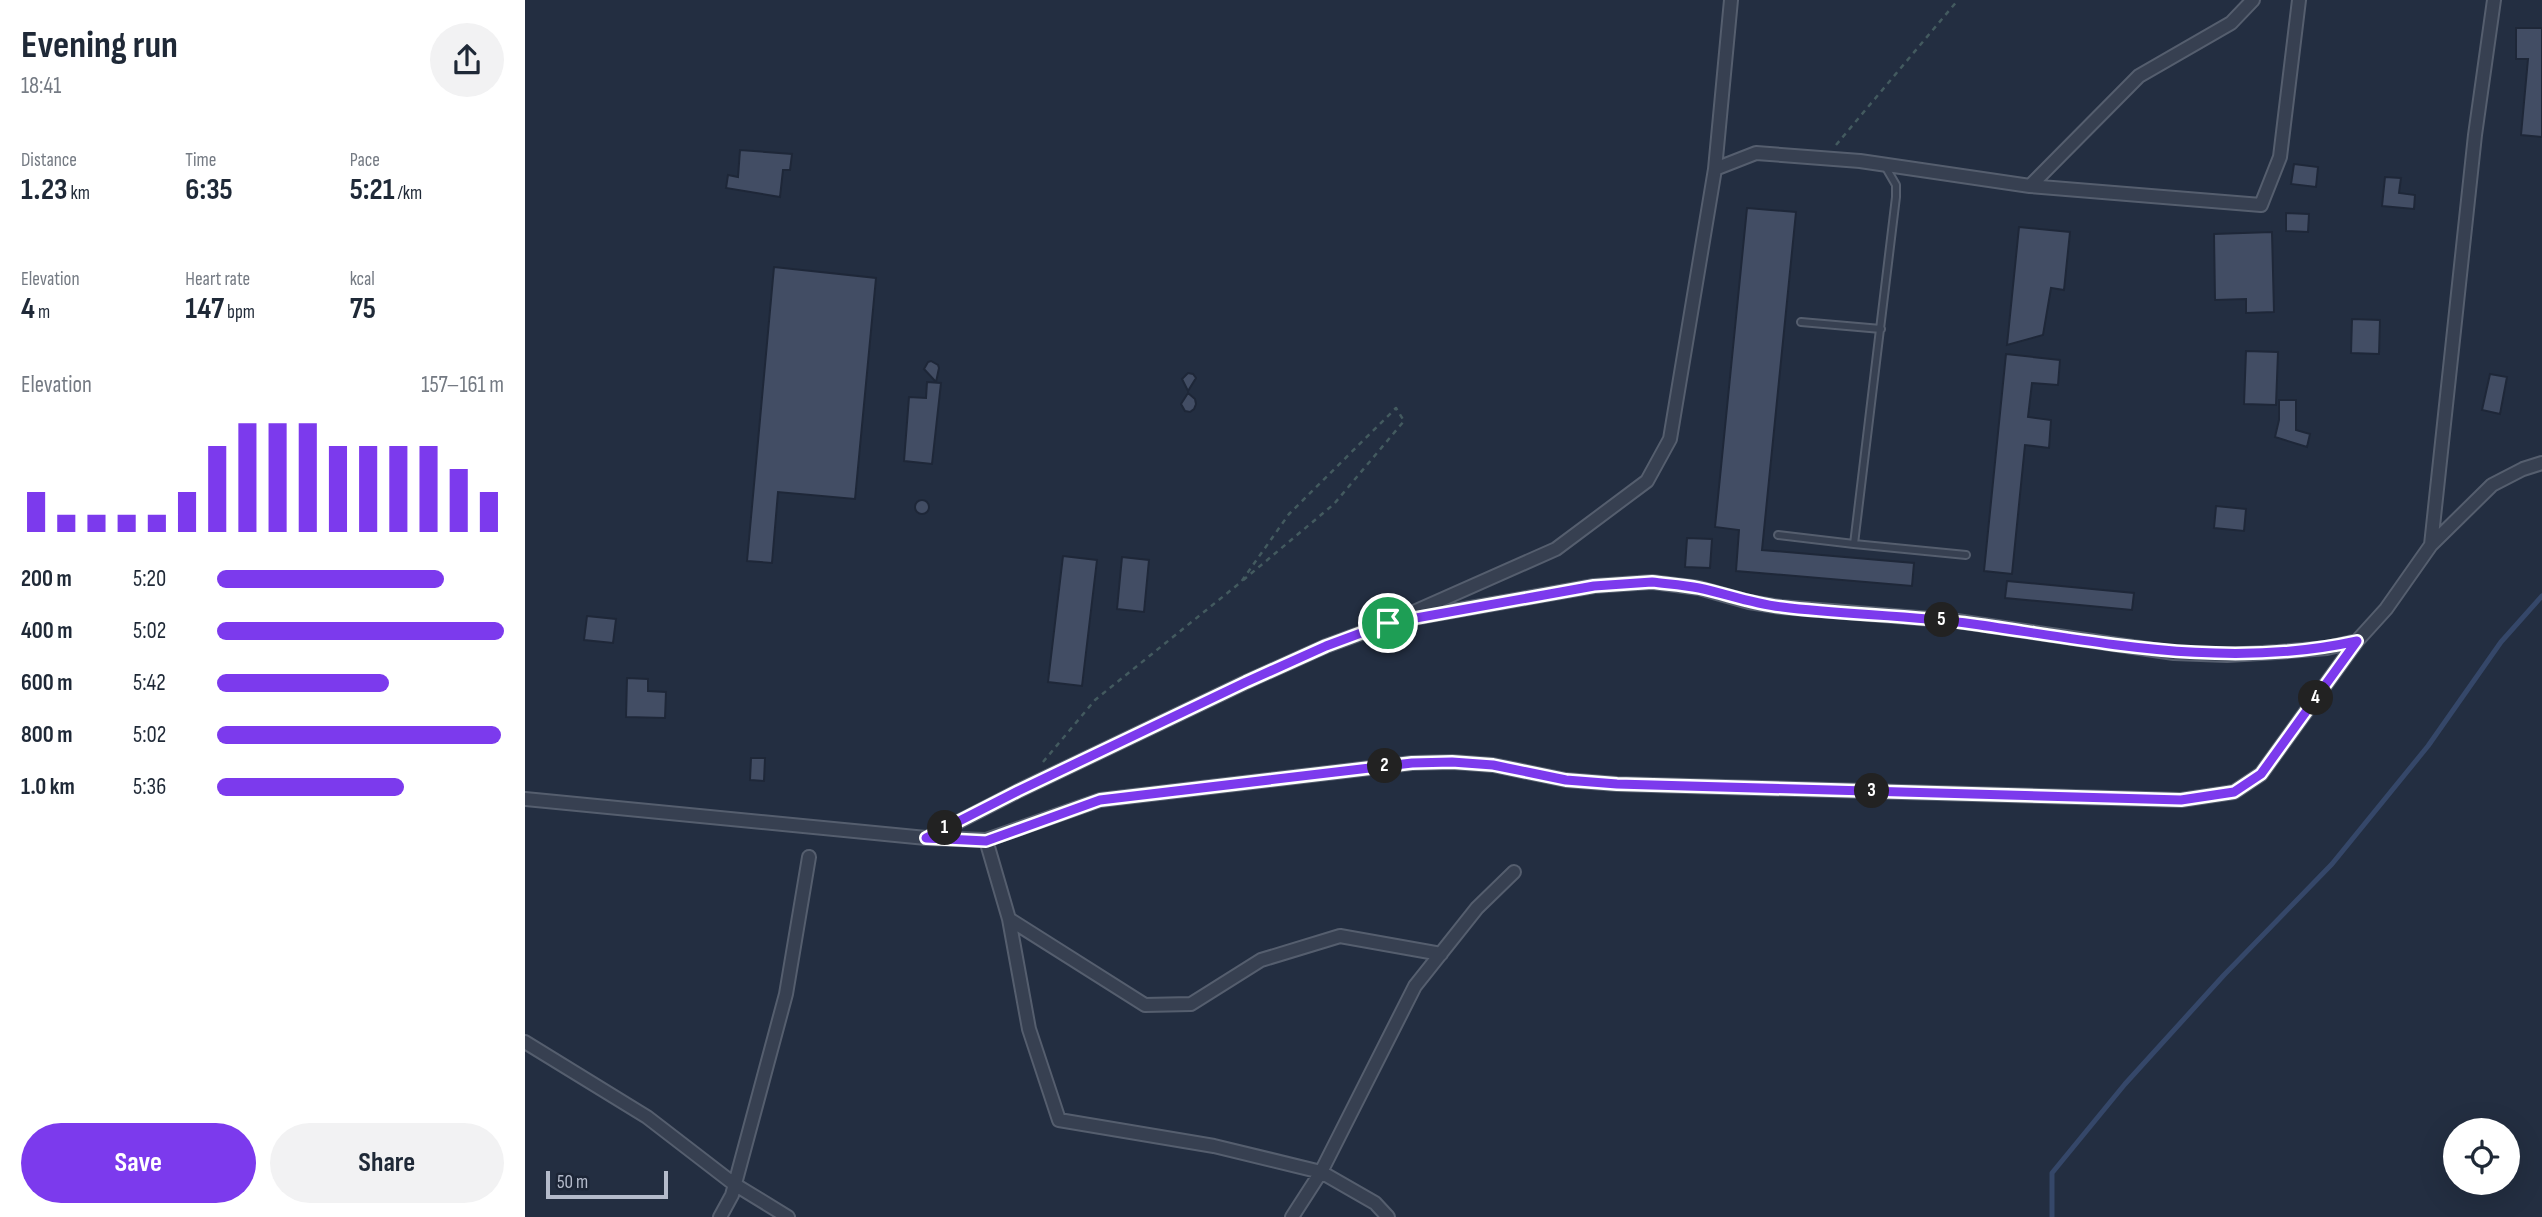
<!DOCTYPE html>
<meta charset="utf-8">
<style>
:root{--surface:#fff;--page:#f2f2f3;--text:#1f2937;--muted:#747a83;--accent:#7c3aed}
body{margin:0;font-family:"Sofia Sans Condensed",sans-serif;background:var(--page);color:var(--text);height:100vh;display:flex;flex-direction:column;font-size:26px;white-space:nowrap}
*{box-sizing:border-box;margin:0}
p{font-size:23px;color:var(--muted)}
.icon{flex:none;width:38px;height:38px;fill:none;stroke:currentColor;stroke-width:2;stroke-linecap:round;stroke-linejoin:round}
.map{position:relative;flex:1;overflow:hidden}
.drawer{display:flex;flex-direction:column;background:var(--surface);width:525px}
.drawer>*{flex:none}
.fabs{position:absolute;left:1918px;top:1118px;display:grid;gap:14px}
.fabs a{display:grid;place-items:center;width:77px;height:77px;border-radius:50%;background:var(--surface);box-shadow:0 7px 28px #0002;font-size:35px}
.scale{position:absolute;left:21px;bottom:18px;width:122px;box-sizing:border-box;padding-left:7px;border:4px solid #b4bbcb;border-top:0;font-size:19px;line-height:24px;white-space:nowrap;color:#b4bbcb;-webkit-text-stroke:5px #1c2536;paint-order:stroke}
.pin{position:absolute;display:grid;place-items:center;width:60px;height:60px;color:#fff;margin:-30px;border:4px solid #fff;border-radius:50%;box-shadow:0 2px 7px #0007}
.km{position:absolute;width:35px;height:35px;margin:-18px;border-radius:50%;background:#222;color:#fff;font-size:19px;line-height:35px;text-align:center}
.round{display:grid;place-items:center;flex:none;width:74px;height:74px;border-radius:37px;background:var(--page)}
.summary{display:flex;align-items:center;justify-content:space-between;height:119px;padding:0 21px}
h1{font-size:38px;font-weight:700;line-height:52px}
.figures{display:grid;grid-template-columns:repeat(3,1fr);gap:10px;height:119px;padding:7px 21px}
.figures div{display:grid;align-content:center}
.figures b{font-size:30px;font-weight:700}
.figures small{font-size:19px;font-weight:400}
.figures p{font-size:19px}
.chart{height:196px;padding:14px 21px}
.chart p{display:flex;justify-content:space-between}
.chart svg{width:100%;height:126px;margin-top:7px;stroke:var(--accent);stroke-width:6}
.button{display:flex;gap:14px;margin-top:auto;padding:14px 21px}
.button a{flex:1;height:80px;border-radius:42px;background:var(--accent);color:#fff;font-size:28px;font-weight:700;line-height:80px;text-align:center}
.button a+a{background:var(--page);color:var(--text)}
ul{padding:0 21px;list-style:none;font-size:23px}
li{display:grid;grid-template-columns:112px 84px 1fr;align-items:center;height:52px}
li i{height:18px;border-radius:9px;background:var(--accent)}
main{display:flex;flex:1;min-height:0}
.map>svg:first-child{display:block}
.lines{fill:none;stroke-linecap:round;stroke-linejoin:round}
.stream{stroke:#354769;stroke-width:5}
.building{fill:#424d64;stroke:#1e2738;stroke-width:2}
.service-casing{stroke:#555e6e;stroke-width:10}
.minor-casing{stroke:#555e6e;stroke-width:16}
.path{stroke:#435a5f;stroke-width:2.5;stroke-dasharray:5 5;stroke-linecap:butt}
.service{stroke:#374051;stroke-width:6}
.minor{stroke:#374051;stroke-width:12}
.route-casing{stroke:#fff;stroke-width:14}
.route{stroke:#7c3aed;stroke-width:9}
</style>
<main>
<section class="drawer">
<div class="summary"><div><h1>Evening run</h1><p>18:41</p></div><a class="round"><svg class="icon" aria-label="share" viewBox="0 0 24 24"><path d="M12 15V3M7 8l5-5 5 5M5 13v7h14v-7"/></svg></a></div>
<div class="figures">
<div><p>Distance</p><b>1.23<small> km</small></b></div>
<div><p>Time</p><b>6:35</b></div>
<div><p>Pace</p><b>5:21<small> /km</small></b></div>
</div>
<div class="figures">
<div><p>Elevation</p><b>4<small> m</small></b></div>
<div><p>Heart rate</p><b>147<small> bpm</small></b></div>
<div><p>kcal</p><b>75</b></div>
</div>
<div class="chart"><p><span>Elevation</span>157–161 m</p>
<svg viewBox="0 0 160 44" preserveAspectRatio="none"><path d="M5 44V30M15 44V38M25 44V38M35 44V38M45 44V38M55 44V30M65 44V14M75 44V6M85 44V6M95 44V6M105 44V14M115 44V14M125 44V14M135 44V14M145 44V22M155 44V30"/></svg>
</div>
<ul>
<li><b>200 m</b>5:20<i style="width:79%"></i></li>
<li><b>400 m</b>5:02<i style="width:100%"></i></li>
<li><b>600 m</b>5:42<i style="width:60%"></i></li>
<li><b>800 m</b>5:02<i style="width:99%"></i></li>
<li><b>1.0 km</b>5:36<i style="width:65%"></i></li>
</ul>
<div class="button"><a>Save</a><a>Share</a></div>
</section>
<div class="map">
<svg width="2017" height="1217" viewBox="0 0 2017 1217">
<rect width="100%" height="100%" fill="#232e41"/>
<g class="lines">
<path class="stream" d="M1527,1217V1173L1600,1084L1699,975L1807,864L1903,746L1976,642L2017,596"/>
</g>
<path class="building" d="M1991,28H2017V137L1996,135L2003,59H1991Z
M215,150L267,154L265,170H258L255,197L201,188L203,175L213,177Z
M1769,164L1793,167L1791,187L1766,184Z
M1860,177L1876,178L1874,193L1890,195L1889,209L1857,206Z
M1222,208L1271,212L1237,550L1389,563L1387,586L1211,571L1214,530L1190,527Z
M1761,213L1784,214L1783,232L1761,231Z
M1494,227L1545,232L1539,290L1526,288L1518,335L1482,345Z
M1747,232L1749,312L1721,313V299L1690,300L1689,234Z
M249,267L351,278L330,499L253,492L247,563L222,561Z
M1827,319L1855,320L1854,354L1826,353Z
M1721,351L1753,352L1751,405L1719,404Z
M1481,354L1535,360L1533,385L1507,383L1503,417L1526,420L1524,448L1500,445L1487,574L1459,571Z
M406,361L413,365L414,368L411,382L399,369L403,362Z
M663,373L668,374L671,378L663,391L657,379Z
M1965,374L1982,377L1975,414L1957,410Z
M402,382L416,383L407,464L379,461L384,397L401,398Z
M663,393L670,399L671,404L669,409L665,412L660,411L656,404Z
M1754,400H1771V430L1785,434L1782,447L1750,437L1754,420Z
M390 507a7 7 0 1 1 14 0a7 7 0 1 1-14 0Z
M1691,506L1721,509L1719,531L1689,528Z
M1162,538L1187,539L1185,568L1160,567Z
M538,556L572,560L557,686L523,682Z
M597,557L624,560L619,612L592,609Z
M1482,581L1609,593L1607,610L1480,598Z
M62,616L91,619L88,643L59,640Z
M102,678L123,679V691L141,692L140,718L101,717Z
M226,758H240L239,781L225,780Z"/>
<g class="lines">
<g class="service-casing">
<path id="service" d="M1276,322L1356,329
M1253,535L1329,544L1371,197V185L1360,166
M1329,544L1441,555"/>
</g>
<g class="minor-casing">
<path id="minor" d="M1190,169L1231,153L1335,161L1505,186L1736,205L1755,157L1774,0
M1505,186L1614,76L1706,23L1728,0
M1906,545L1950,135L1969,0
M888,618L1069,586L1127,582L1174,588L1224,602L1256,607L1432,621L1649,653L1702,655L1753,652L1802,648L1832,641
M0,799L401,838L461,840L575,800L887,763L927,762L968,765L1041,780L1092,784L1656,800L1709,792L1736,774L1832,641L1861,609L1906,545L1967,485L1998,469L2017,463
M402,838L493,791L721,682L801,646L864,623L1031,549L1122,481L1145,439L1190,169L1206,0
M461,840L484,919L504,1029L534,1120L689,1146L796,1172L850,1203L863,1217
M484,919L620,1005L666,1004L736,960L815,936L916,954
M0,1042L122,1117L209,1184L263,1217
M195,1217L207,1195L261,994L284,857
M767,1217L796,1172L890,986L952,908L989,872"/>
</g>
<path class="path" d="M1311,145L1433,0
M518,762L570,700L716,582L764,514L871,408L879,421L809,504L716,582"/>
<use href="#service" class="service"/>
<use href="#minor" class="minor"/>
</g>
<g class="lines">
<g class="route-casing">
<path id="route" d="M1127,582C1143,584 1159,585 1174,588C1202,594 1228,604 1257,607C1320,615 1385,615 1448,624C1578,642 1701,670 1832,641L1736,774L1709,792L1656,800L1092,784L1041,780L968,765L927,762L887,763L575,800L461,841L401,838L493,791L721,682L801,646L863,623L1069,586Z"/>
</g>
<use href="#route" class="route"/>
</g>
</svg>
<div class="fabs">
<a><svg class="icon" aria-label="locate" viewBox="0 0 24 24"><circle cx="12" cy="12" r="6"/><path d="M12 2v4M12 18v4M2 12h4M18 12h4"/></svg></a>
</div>
<div class="scale">50 m</div>
<div class="pin" style="left:863px;top:623px;background:#1e9e55"><svg class="icon" aria-label="arrive" viewBox="0 0 24 24"><path d="M6 21V4h12l-3 4 3 4H6"/></svg></div>
<b class="km" style="left:420px;top:828px">1</b>
<b class="km" style="left:860px;top:766px">2</b>
<b class="km" style="left:1347px;top:791px">3</b>
<b class="km" style="left:1791px;top:698px">4</b>
<b class="km" style="left:1417px;top:620px">5</b>
</div>
</main>
